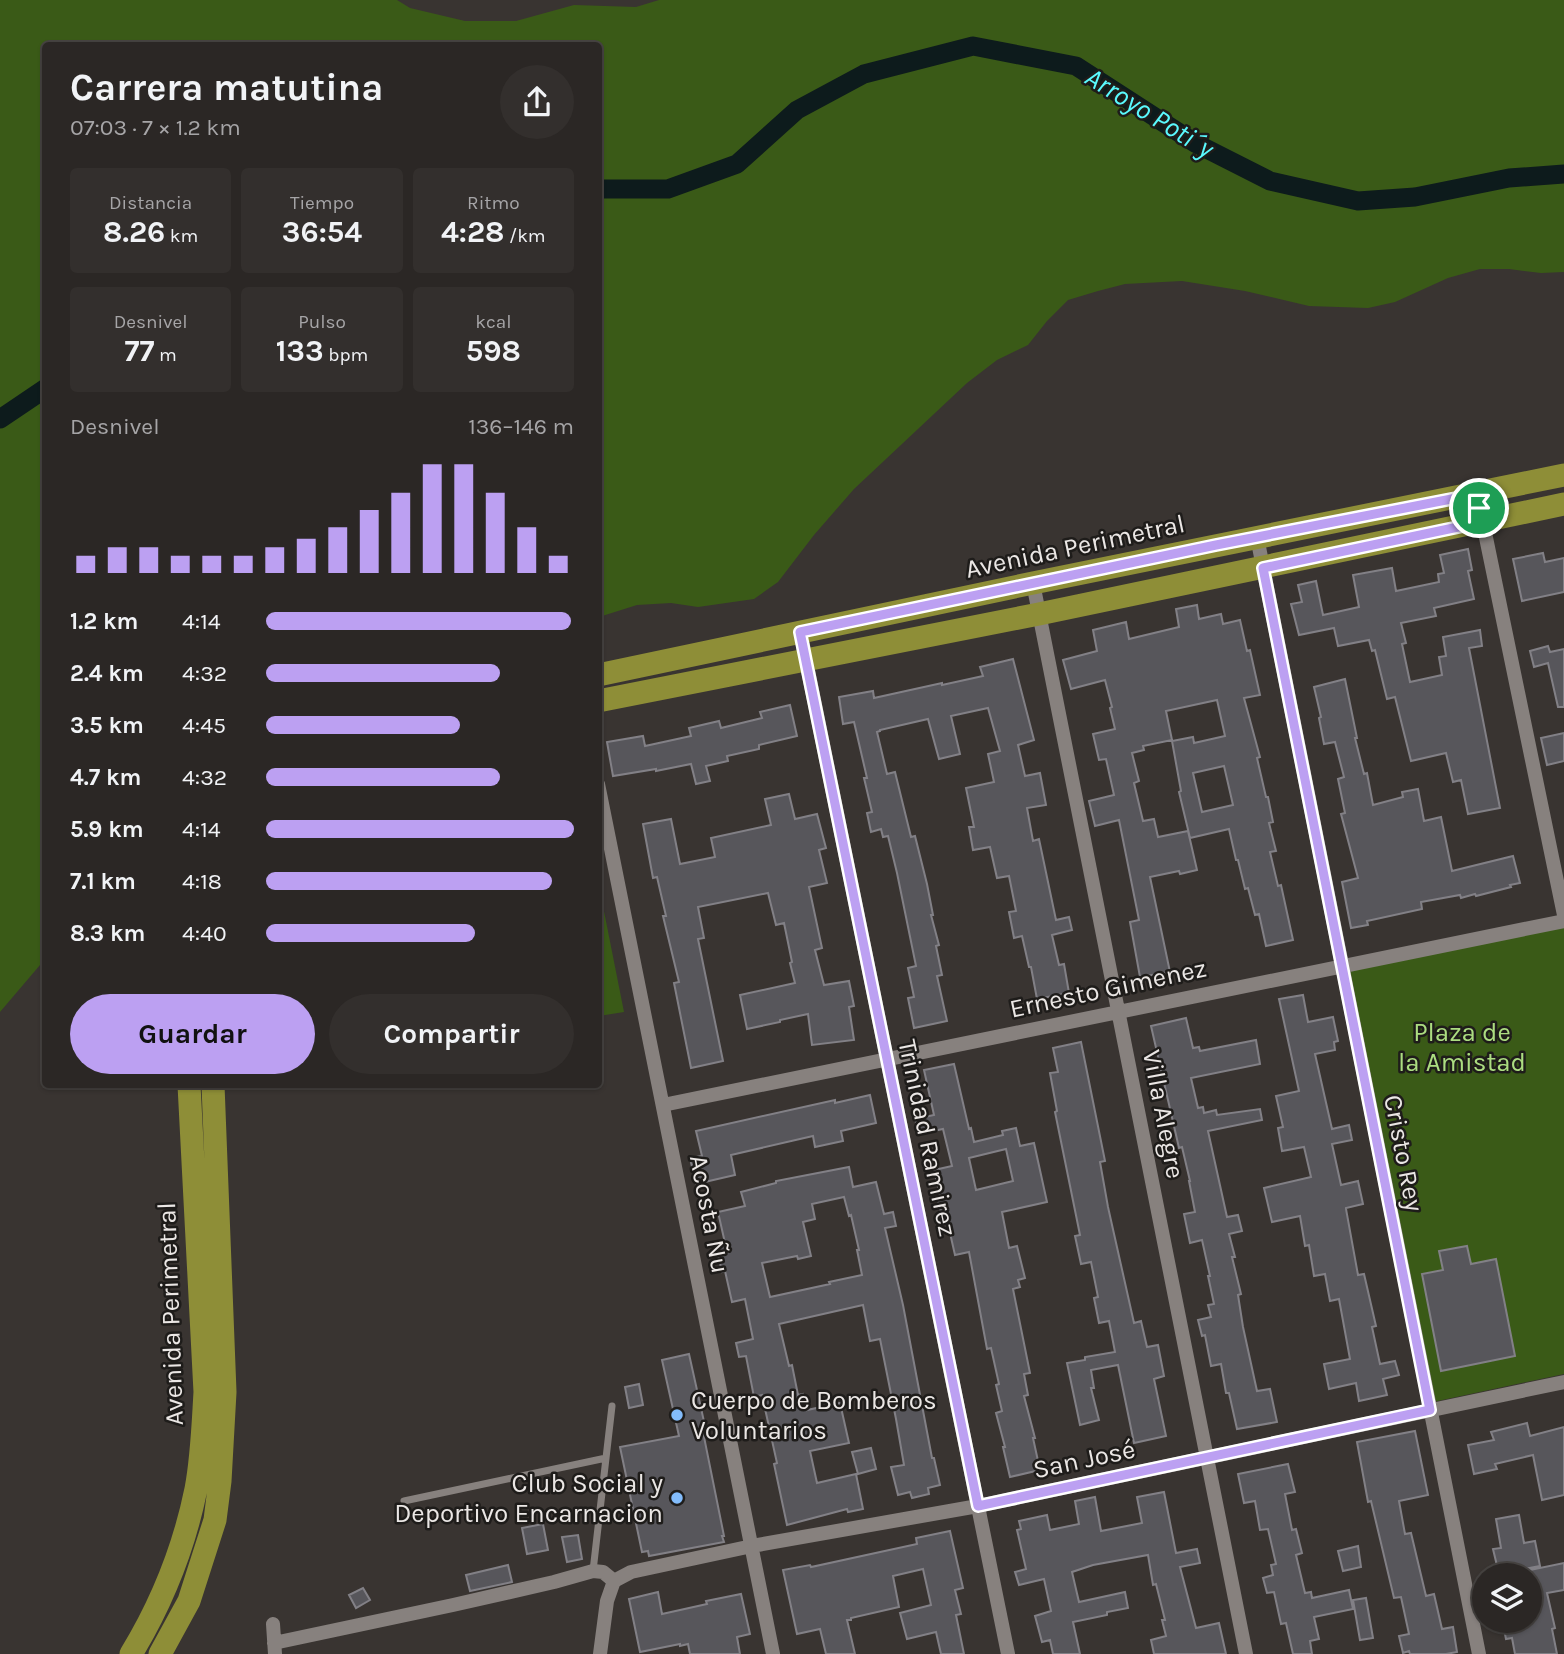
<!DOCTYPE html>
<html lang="es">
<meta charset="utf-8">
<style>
:root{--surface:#2b2725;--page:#332f2d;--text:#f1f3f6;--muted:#a6a5a7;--line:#474442;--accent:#bca0f2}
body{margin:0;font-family:Karla,sans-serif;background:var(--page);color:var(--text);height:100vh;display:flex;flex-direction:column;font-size:26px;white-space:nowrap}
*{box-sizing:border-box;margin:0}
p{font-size:23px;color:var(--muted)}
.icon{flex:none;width:38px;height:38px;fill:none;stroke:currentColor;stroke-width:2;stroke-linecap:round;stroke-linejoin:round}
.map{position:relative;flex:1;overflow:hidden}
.sheet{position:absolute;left:42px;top:42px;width:560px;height:1046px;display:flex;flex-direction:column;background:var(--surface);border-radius:7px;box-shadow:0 2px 5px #0004,0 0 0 2px var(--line)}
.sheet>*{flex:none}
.controls{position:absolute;left:1472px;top:1563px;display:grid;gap:14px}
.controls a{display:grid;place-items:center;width:70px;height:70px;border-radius:50%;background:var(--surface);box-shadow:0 2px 5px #0004,0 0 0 2px var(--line);font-size:35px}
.pin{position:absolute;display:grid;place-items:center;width:60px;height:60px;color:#fff;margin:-30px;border:4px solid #fff;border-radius:50%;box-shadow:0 2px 7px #0007}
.round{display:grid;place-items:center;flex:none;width:74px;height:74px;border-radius:37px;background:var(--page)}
.overview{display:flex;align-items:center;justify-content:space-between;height:119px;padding:0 28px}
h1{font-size:38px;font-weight:700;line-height:52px}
.metrics{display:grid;grid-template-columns:repeat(3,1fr);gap:10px;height:119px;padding:7px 28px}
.metrics div{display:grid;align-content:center;border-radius:7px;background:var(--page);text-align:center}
.metrics b{font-size:30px;font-weight:700}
.metrics small{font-size:19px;font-weight:400}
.metrics p{font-size:19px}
.chart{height:196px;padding:14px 28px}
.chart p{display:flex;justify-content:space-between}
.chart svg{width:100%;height:126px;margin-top:7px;stroke:var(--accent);stroke-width:6}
.button{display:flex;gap:14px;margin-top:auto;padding:14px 28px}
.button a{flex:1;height:80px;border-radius:42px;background:var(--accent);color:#111;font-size:28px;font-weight:700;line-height:80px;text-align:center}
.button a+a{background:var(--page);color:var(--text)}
ul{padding:0 28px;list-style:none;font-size:23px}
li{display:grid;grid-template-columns:112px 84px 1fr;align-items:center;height:52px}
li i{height:18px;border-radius:9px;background:var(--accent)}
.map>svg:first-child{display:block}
.green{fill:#3a5a17}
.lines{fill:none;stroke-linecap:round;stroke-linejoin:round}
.canal{stroke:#0d1b1c;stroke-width:19}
.building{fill:#57565b;stroke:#828086;stroke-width:2;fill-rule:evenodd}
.service{stroke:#87817e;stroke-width:7}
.minor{stroke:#87817e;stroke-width:14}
.primary{stroke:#8e8e37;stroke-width:23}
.route-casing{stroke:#fff;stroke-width:14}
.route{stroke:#bca0f2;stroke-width:9}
.poi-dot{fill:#83bcfb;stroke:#1e1c1a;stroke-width:2.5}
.labels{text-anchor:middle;stroke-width:5;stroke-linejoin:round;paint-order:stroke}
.street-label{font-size:26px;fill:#ebe7e5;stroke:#1e1c1a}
.park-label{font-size:26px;fill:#acdd81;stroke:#1e1c1a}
.poi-label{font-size:26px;fill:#ebe7e5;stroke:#1e1c1a;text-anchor:start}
.water-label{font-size:28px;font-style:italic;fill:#5af9fe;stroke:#1e1c1a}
</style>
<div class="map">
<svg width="1564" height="1654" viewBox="0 0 1564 1654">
<rect width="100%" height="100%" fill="#393431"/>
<path class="green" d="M0,0H397L410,8L465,21H516L574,5L636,7L659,0H1564V272L1541,273L1509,269H1480L1448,278L1395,302L1368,308L1309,306L1245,291L1182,281L1125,284L1098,291L1068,300L1047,321L1028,345L997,360L967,383L854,489L814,535L778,582L754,599L698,607L671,603L637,605L599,617L598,46H46V958L0,1012Z
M598,881L624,1012L599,1016H598Z
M1564,921V1374L1433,1402L1342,965Z"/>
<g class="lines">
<path class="canal" d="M598,189H668L737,164L797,110L864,74L973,46L1076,66L1195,143L1270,181L1358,201L1415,197L1509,178L1564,174
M0,419L46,388"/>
</g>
<path class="building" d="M1468,549L1472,570L1468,571L1474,599L1434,608L1436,616L1401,623L1406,643L1402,644L1410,682L1442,675L1439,657L1446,656L1443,637L1480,630L1482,646L1469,648L1500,808L1468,814L1461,780L1453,782L1446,753L1411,761L1395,697L1387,699L1375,650L1372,651L1369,640L1338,646L1334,628L1299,635L1291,604L1302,602L1298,585L1316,581L1323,615L1359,607L1353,575L1392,568L1396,591L1439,582L1438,574L1444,573L1440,555Z
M1543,553L1545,562L1564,558V592L1522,601L1513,559Z
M1197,605L1199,619L1221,614L1223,624L1240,620L1247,651L1250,650L1260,695L1244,698L1260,757L1257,758L1266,797H1268L1273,822L1269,823L1276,851L1270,852L1278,886L1281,885L1293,940L1266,946L1259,914L1255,915L1248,888L1245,889L1238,860H1236L1229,829L1190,838L1179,792L1181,791L1172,741L1193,737L1194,743L1225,736L1217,700L1166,711L1172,740L1143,746L1144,750L1132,753L1139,781L1134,783L1143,821L1154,819L1158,837L1188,831L1197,870L1180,874L1179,871L1150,877L1170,972L1140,977L1130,922L1139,920L1119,820L1095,826L1089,801L1114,795L1106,759L1099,760L1093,734L1115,729L1110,708L1112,707L1105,680L1071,689L1063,660L1097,651L1093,630L1126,622L1129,639L1179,627L1176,609ZM1224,766L1233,805L1202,812L1193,773Z
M1548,646L1550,652L1564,649V707H1558L1548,663L1534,667L1530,651Z
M1013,659L1034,740L1018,745L1025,776L1040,773L1046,805L1027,808L1033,841L1039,839L1056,920L1069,917L1072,930L1052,935L1059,965L1064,964L1069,993L1037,999L1031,967H1029L1022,936L1014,938L1009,912L1016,911L1009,876L997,878L990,847L973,850L969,827H974L966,788L994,782L988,754L1000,751L988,708L951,716L960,754L939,759L928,719L880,730V731L877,732L887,774L895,772L911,837L915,836L927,884L933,915H931L939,945L936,946L942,975L937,976L947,1021L914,1028L908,998L914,997L908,968L916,966L897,873L888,836L883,837L881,829L871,832L867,813L872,812L864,778H867L854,722L843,724L839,697L873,691L874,698L942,683V685L983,676L980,667Z
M1345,679L1357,738H1355L1364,774L1367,773L1373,805L1403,797L1402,792L1418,789L1424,821L1441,817L1452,871L1513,856L1520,883L1510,885L1511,887L1476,896L1475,894L1461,898L1460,895L1421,902L1422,909L1367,921L1368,925L1351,928L1342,882L1358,878L1341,814L1345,813L1338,779L1344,777L1335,742L1324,744L1319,718L1321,717L1314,687Z
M790,705L797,736L759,745V749L727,756L728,761L706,766L710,781L696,784L691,764L656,771V769L613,776L607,742L643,736L645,746L691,736L689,728L719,721L721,728L762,718L760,712Z
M1564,733V761L1547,765L1541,738Z
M789,794L795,819L817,814L826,848L819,850L827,883L809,887L822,948L815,950L824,985L849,981L854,1006L849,1007L854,1040L812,1045L808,1014L780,1020V1022L747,1029L740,995L795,983L790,963L792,962L784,923L776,925L768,893L698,907L704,938L698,939L723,1061L691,1068L674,983L679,982L663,916H666L657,877L653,878L643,824L671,819L680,864L715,857L711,838L771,825L765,799Z
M1303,995L1308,1022L1333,1017L1338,1041L1334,1042L1335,1050L1315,1054L1332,1129L1349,1125L1352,1140L1332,1144L1341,1185L1358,1181L1363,1204L1346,1208V1209L1358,1275L1364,1274L1376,1326L1372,1327L1380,1364L1395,1361L1399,1375L1383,1379L1387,1395L1359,1401L1356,1383L1329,1389L1324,1364L1350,1359L1339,1299L1330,1301L1325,1274L1314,1276L1309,1245L1305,1246L1300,1216L1272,1222L1264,1188L1311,1177L1304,1147L1282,1151L1278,1128L1283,1127L1276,1096L1299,1091L1279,999Z
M1186,1018L1193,1048L1199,1047L1200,1051L1256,1040L1260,1064L1191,1078L1198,1108L1203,1107L1204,1113L1216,1110L1217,1115L1260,1109L1262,1120L1208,1131L1227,1217L1238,1215L1242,1231L1229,1234L1235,1257H1232L1241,1294L1238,1295L1243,1327L1257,1391L1270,1389L1277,1422L1237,1429L1229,1393H1226L1221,1364L1211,1366L1205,1335L1202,1336L1198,1320L1211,1317L1208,1305L1214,1304L1208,1276H1210L1202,1240L1190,1243L1184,1214L1195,1212L1189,1181H1190L1182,1147L1179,1148L1151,1026Z
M1081,1042L1105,1161L1100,1162L1108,1207L1134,1323L1141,1321L1147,1347L1158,1345L1164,1376L1154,1379L1166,1436L1134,1443L1118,1365L1091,1370L1094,1388H1091L1099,1420L1080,1425L1067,1363L1085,1360V1357L1115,1352L1109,1321L1099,1323L1094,1298L1098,1297L1091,1262L1081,1264L1075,1236L1080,1235L1055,1112L1057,1111L1050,1073L1058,1072L1053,1048Z
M954,1064L969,1129L971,1128L974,1142L1003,1135L1002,1131L1016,1128L1020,1146L1034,1143L1047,1202L1002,1212L1009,1248L1017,1246L1025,1278L1018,1280L1020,1287L1013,1289L1030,1373L1024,1374L1028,1395L1024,1396L1035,1438H1033L1040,1470L1010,1477L1003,1447H1005L996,1413L1002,1411L996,1385L999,1384L991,1348L987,1349L969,1252L955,1255L945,1211L941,1212L937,1197L940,1196L934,1170L952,1166L943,1129L919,1134L915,1119L934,1115L924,1070ZM1006,1149L1013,1181L976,1190L969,1158Z
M870,1095L876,1123L841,1131L843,1141L815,1147L813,1136L731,1155L735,1175L696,1184L690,1158L702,1156L696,1131L835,1100V1103Z
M849,1167L853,1187L876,1182L884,1214L893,1212L896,1226L885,1228L903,1305L932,1458H934L940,1485L928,1488L929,1494L912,1498L910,1492L898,1495L891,1467L904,1465L896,1419L880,1339L870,1341L863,1305L779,1324L789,1366L792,1365L798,1395L803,1394L807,1410L840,1403L849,1443L810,1451L817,1483L856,1474L863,1509L848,1512L847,1509L787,1525L774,1464L777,1463L762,1395L754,1397L746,1356L739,1357L736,1343L753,1339L745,1299L732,1302L725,1271L722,1272L716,1245L725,1243L718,1212L745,1206L741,1192L776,1183V1181ZM844,1197L849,1216L851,1215L859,1250H857L862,1275L829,1282L830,1284L770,1297L762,1263L797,1256L798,1259L811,1256L803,1222L815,1219L812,1204Z
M1467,1246L1471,1264L1496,1259L1515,1356L1441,1371L1422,1274L1443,1270L1439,1251Z
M689,1354L705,1426L702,1427L724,1536H722L724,1542L649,1556L648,1551L642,1552L620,1447L679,1436L662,1360Z
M639,1384L643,1405L629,1408L625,1387Z
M1527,1423L1530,1436L1564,1427V1495L1542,1500L1533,1455L1495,1464L1497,1469L1474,1474L1468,1445L1494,1440L1491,1432Z
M1415,1431L1428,1495L1399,1501L1405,1534L1411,1533L1426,1596L1434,1594L1442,1629L1453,1627L1457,1652L1446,1654H1410L1409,1651L1403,1653L1399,1636L1409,1634L1401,1597L1394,1598L1371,1501L1368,1502L1357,1442Z
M871,1448L876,1469L858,1474L852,1452Z
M1288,1464L1295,1492L1285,1494L1292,1530L1296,1529L1302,1553L1296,1555L1305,1593L1311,1592L1312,1598L1349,1590L1353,1609L1314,1617L1319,1639L1310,1641L1312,1654H1293L1286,1623L1281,1624L1274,1592L1267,1593L1263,1578L1273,1575L1271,1565L1276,1564L1268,1529L1260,1530L1255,1501L1244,1503L1238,1474Z
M1164,1492L1176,1553L1197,1549L1200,1563L1180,1567L1196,1628L1219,1623L1226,1654H1154L1151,1640L1166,1636L1162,1620H1165L1156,1584L1153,1585L1148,1555L1093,1565L1072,1572L1079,1602L1125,1592L1128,1608L1107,1612V1615L1073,1622L1080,1654H1053L1050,1640L1042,1642L1035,1616L1051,1611L1044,1579L1019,1585L1015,1572L1026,1569L1017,1530L1021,1529L1019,1521L1047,1515L1050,1530L1079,1524L1075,1501L1095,1497L1101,1531L1142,1523L1137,1497Z
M1519,1515L1524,1543L1535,1541L1540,1566L1499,1574L1493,1549L1501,1548L1496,1519Z
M543,1524L548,1550L527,1554L522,1528Z
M950,1531L963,1588L955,1590L961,1614L956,1615L964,1654H941L936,1632L907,1639L900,1613L931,1605L923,1569L893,1576L899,1607L851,1618V1620H847L855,1654H826L820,1629L797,1634L783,1570L810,1565L811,1567L917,1544L916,1538Z
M578,1535L582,1559L567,1562L562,1537Z
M1358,1546L1361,1567L1343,1571L1338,1551Z
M1564,1563V1590L1547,1593L1555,1628L1552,1629L1557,1654H1515L1512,1638L1506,1639L1502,1620H1530V1570Z
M508,1565L512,1582L470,1591L466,1575Z
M363,1588L370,1600L356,1608L349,1595Z
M658,1592L662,1614L707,1604L706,1601L741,1594L750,1634L737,1637L740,1654H690L688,1644L680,1646V1644L640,1652L629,1599Z
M1366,1598L1373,1638L1360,1640L1353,1600Z"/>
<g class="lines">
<path class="service" d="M404,1501L606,1458
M593,1571L612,1406"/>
<path class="minor" d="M1477,494L1564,915
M1257,537L1479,1654
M1033,583L1246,1654
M800,631L1008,1654
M598,784L773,1654
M663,1105L1564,921
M614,1581L631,1572L752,1546L978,1506L1564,1382
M273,1624L275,1654
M274,1643L453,1605L554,1582L593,1571L603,1572L614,1581
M600,1654L607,1601L614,1581"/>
<path class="primary" d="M598,675L1033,583L1564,475
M598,701L1039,614L1564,504
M131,1654C162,1603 184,1548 196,1489C202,1458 203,1425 205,1392L189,1085
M160,1654L189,1601L215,1520L220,1481L225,1392L213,1085"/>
</g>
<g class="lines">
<g class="route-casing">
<path id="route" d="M1477,494L1482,522L1263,568L1430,1410L978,1506L800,632L1216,545Z"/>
</g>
<use href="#route" class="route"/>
</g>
<g class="poi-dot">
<circle cx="677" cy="1415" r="7"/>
<circle cx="677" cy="1498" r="7"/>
</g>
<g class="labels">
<g class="street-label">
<text transform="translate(1075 546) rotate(-12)" y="9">Avenida Perimetral</text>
<text transform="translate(1108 988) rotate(-12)" y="9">Ernesto Gimenez</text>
<text transform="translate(1164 1114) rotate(79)" y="9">Villa Alegre</text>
<text transform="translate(928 1138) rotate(78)" y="9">Trinidad Ramirez</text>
<text transform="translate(1404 1153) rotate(79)" y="9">Cristo Rey</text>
<text transform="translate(710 1214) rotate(79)" y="9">Acosta Ñu</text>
<text transform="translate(170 1314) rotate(-92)" y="9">Avenida Perimetral</text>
<text transform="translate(1084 1459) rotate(-12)" y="9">San José</text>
</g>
<g class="park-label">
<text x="1462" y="1041">Plaza de<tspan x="1462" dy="30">la Amistad</tspan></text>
</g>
<g class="poi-label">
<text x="691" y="1409">Cuerpo de Bomberos<tspan x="691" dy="30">Voluntarios</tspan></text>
<text x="663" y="1492" text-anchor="end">Club Social y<tspan x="663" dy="30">Deportivo Encarnacion</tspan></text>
</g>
<g class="water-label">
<text transform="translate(1150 112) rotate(32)" y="10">Arroyo Poti´y</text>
</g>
</g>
</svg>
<div class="controls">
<a><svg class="icon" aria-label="layers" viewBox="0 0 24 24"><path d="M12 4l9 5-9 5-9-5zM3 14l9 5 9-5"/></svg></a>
</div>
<div class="pin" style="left:1479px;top:508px;background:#1e9e55"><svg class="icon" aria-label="arrive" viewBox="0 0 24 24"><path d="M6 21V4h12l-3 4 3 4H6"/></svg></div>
<section class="sheet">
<div class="overview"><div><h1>Carrera matutina</h1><p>07:03 · 7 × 1.2 km</p></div><a class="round"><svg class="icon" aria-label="share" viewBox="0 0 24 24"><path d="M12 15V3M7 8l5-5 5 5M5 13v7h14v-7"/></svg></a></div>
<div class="metrics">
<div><p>Distancia</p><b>8.26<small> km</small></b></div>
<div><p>Tiempo</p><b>36:54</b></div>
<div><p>Ritmo</p><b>4:28<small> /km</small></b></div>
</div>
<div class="metrics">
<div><p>Desnivel</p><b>77<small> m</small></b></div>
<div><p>Pulso</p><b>133<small> bpm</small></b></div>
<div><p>kcal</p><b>598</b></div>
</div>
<div class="chart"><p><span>Desnivel</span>136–146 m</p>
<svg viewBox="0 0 160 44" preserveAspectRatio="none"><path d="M5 44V38M15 44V35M25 44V35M35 44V38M45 44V38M55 44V38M65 44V35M75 44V32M85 44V28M95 44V22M105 44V16M115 44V6M125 44V6M135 44V16M145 44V28M155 44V38"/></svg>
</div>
<ul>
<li><b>1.2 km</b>4:14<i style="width:99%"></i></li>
<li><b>2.4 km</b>4:32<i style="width:76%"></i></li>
<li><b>3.5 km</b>4:45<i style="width:63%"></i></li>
<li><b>4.7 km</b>4:32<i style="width:76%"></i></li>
<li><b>5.9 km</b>4:14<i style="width:100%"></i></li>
<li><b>7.1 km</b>4:18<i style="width:93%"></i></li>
<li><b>8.3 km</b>4:40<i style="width:68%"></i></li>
</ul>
<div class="button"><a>Guardar</a><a>Compartir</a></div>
</section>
</div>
